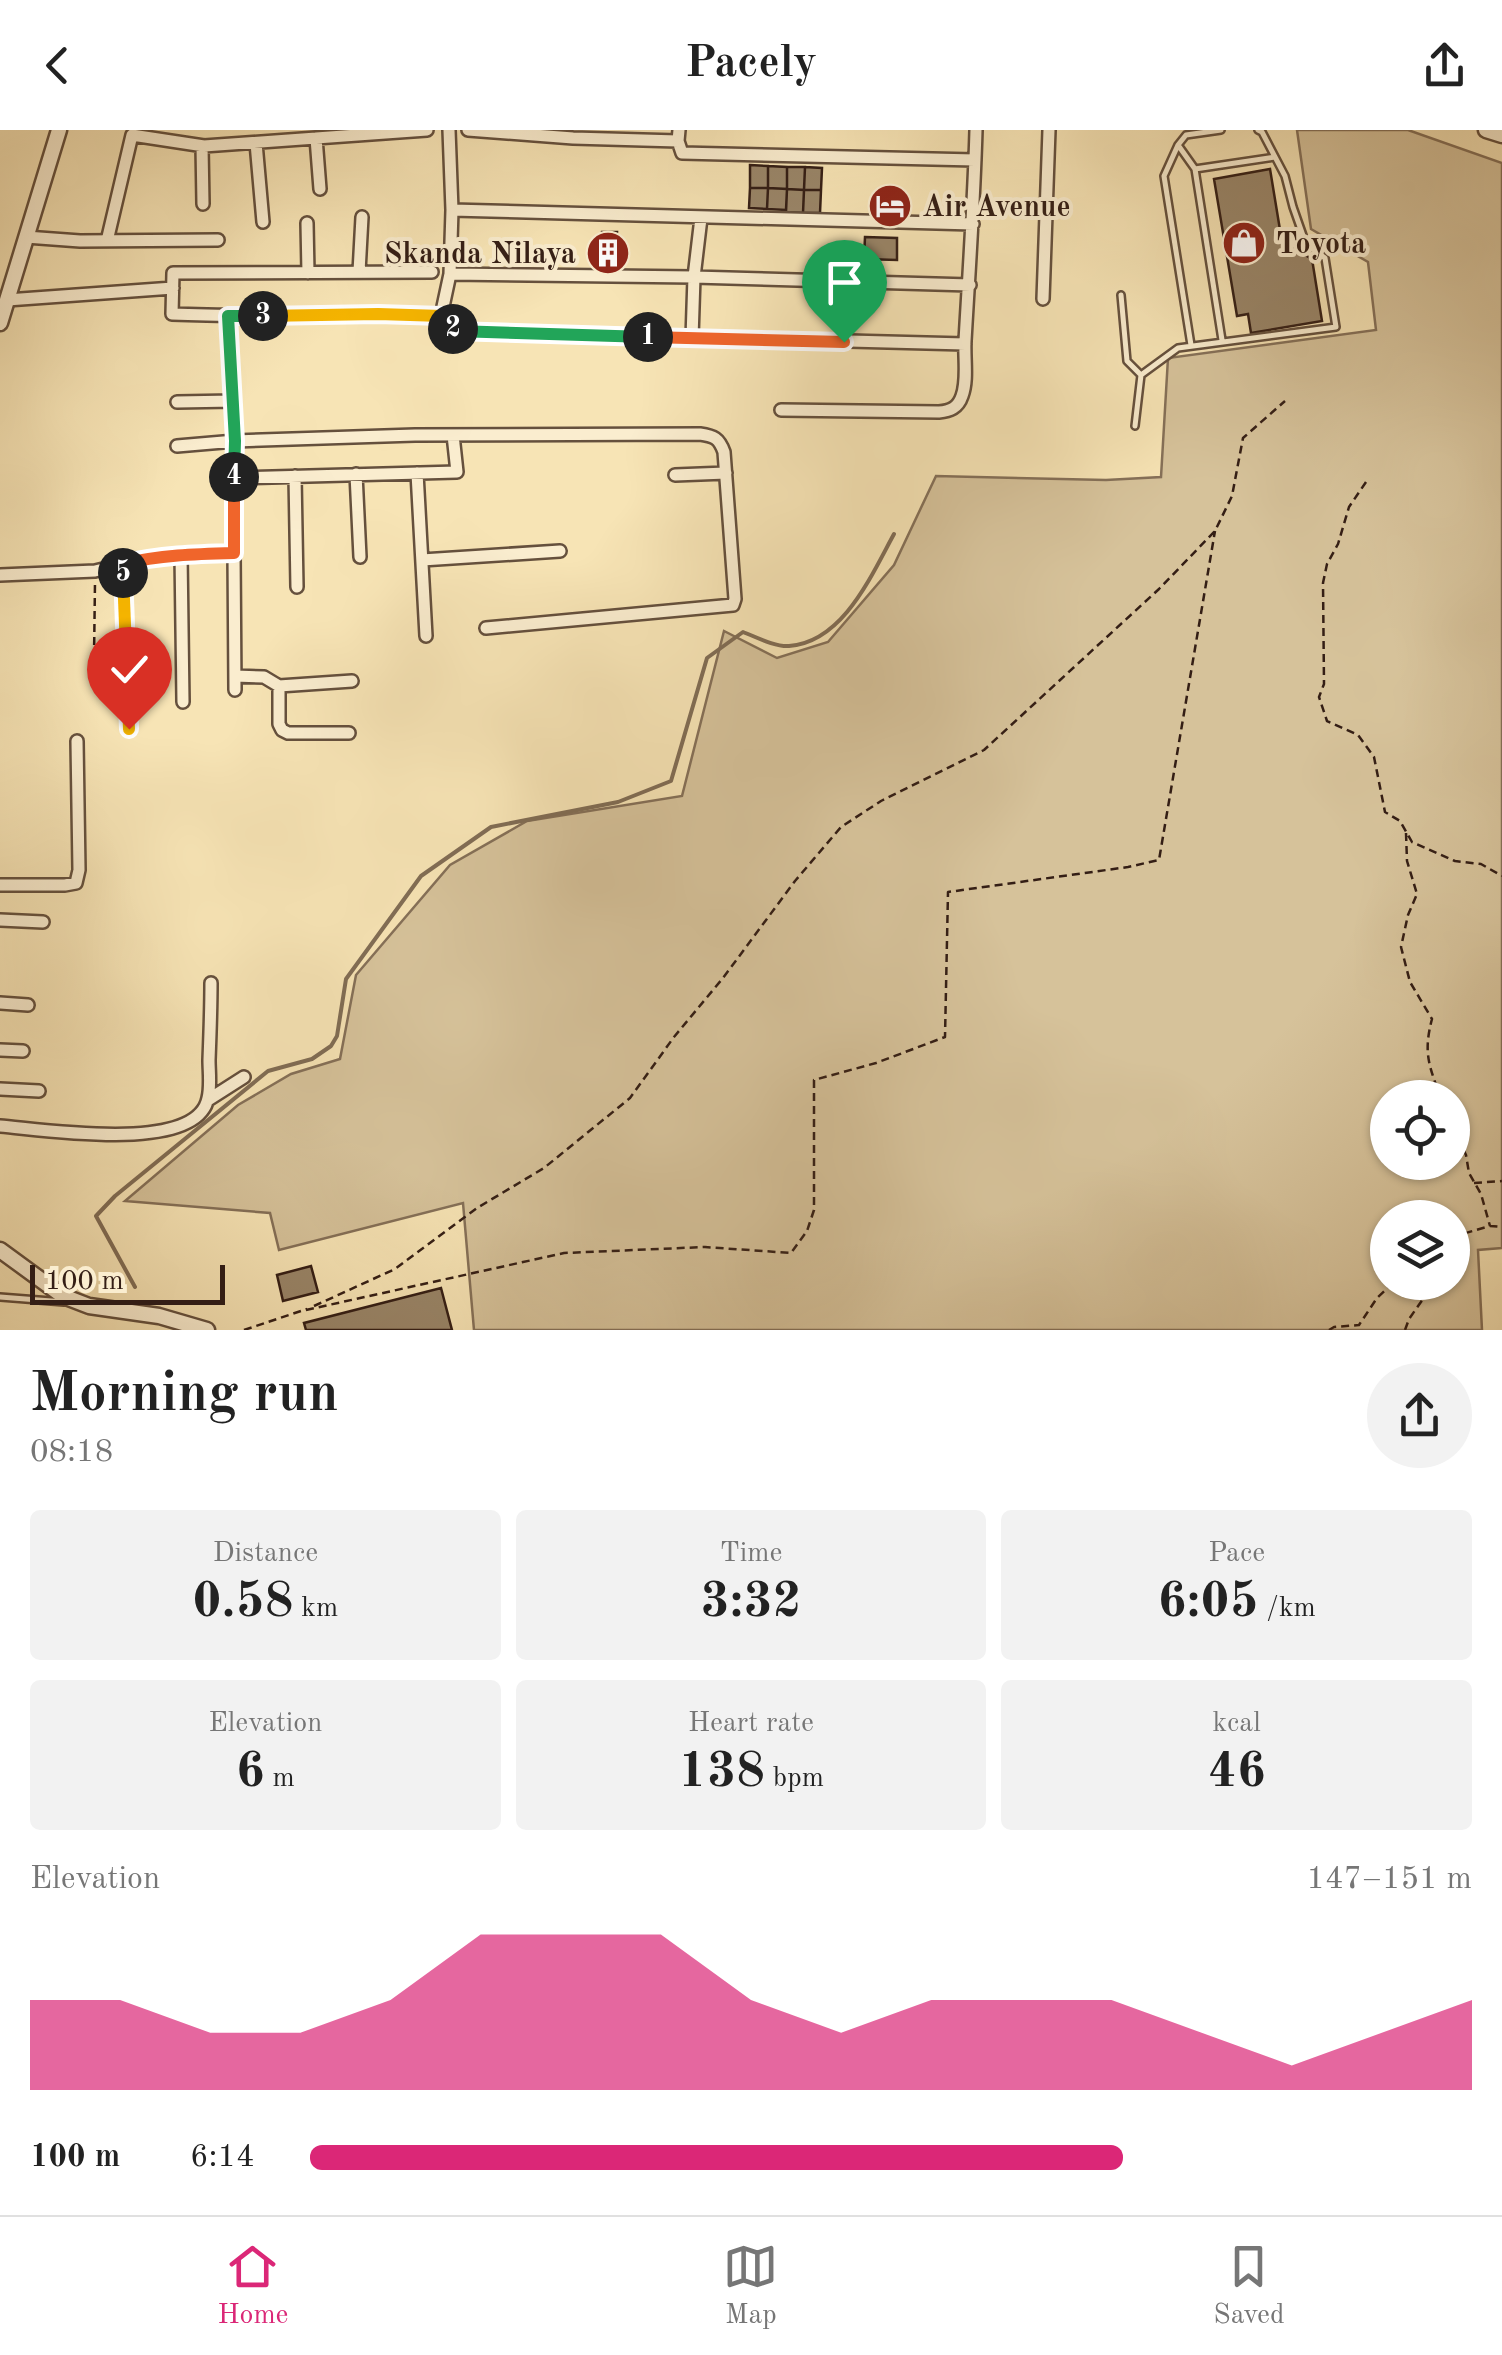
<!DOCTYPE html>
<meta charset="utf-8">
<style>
:root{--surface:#fff;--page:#f2f2f2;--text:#222;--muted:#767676;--line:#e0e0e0;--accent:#db2777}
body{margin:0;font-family:"Old Standard TT",serif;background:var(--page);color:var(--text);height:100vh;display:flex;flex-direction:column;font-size:38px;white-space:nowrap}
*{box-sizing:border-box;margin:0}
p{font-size:32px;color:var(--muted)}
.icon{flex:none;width:55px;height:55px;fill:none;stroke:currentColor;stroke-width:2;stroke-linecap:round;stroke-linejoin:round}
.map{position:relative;height:1200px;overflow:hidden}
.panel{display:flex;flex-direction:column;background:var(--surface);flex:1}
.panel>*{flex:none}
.tools{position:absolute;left:1370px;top:950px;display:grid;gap:20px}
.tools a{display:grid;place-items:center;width:100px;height:100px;border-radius:50%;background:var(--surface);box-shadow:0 2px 8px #0004;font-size:50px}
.scale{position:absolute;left:30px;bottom:25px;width:195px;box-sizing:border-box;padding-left:10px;border:5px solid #341e15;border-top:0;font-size:28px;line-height:35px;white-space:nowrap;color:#341e15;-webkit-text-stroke:8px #faedcf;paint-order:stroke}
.pin{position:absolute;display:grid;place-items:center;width:85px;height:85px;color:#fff;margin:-102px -42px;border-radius:50% 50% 50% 0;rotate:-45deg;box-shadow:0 0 10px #0007}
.pin .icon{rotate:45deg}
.km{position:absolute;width:50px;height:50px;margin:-25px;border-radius:50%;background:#222;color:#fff;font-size:28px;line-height:50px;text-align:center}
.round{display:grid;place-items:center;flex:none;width:105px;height:105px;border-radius:52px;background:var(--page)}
.head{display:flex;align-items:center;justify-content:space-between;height:170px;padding:0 30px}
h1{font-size:55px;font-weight:700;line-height:75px}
.figures{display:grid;grid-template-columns:repeat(3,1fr);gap:15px;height:170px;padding:10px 30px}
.figures div{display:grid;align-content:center;border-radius:10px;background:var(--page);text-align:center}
.figures b{font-size:50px;font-weight:700}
.figures small{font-size:28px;font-weight:400}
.figures p{font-size:28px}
.chart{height:280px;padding:20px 30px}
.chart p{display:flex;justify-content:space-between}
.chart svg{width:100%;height:180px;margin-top:10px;fill:var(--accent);opacity:.7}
ul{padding:0 30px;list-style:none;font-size:32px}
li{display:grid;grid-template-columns:160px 120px 1fr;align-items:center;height:75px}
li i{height:25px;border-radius:12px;background:var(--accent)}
header{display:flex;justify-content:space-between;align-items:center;height:130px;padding:0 30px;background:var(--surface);font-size:45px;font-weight:700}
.tab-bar{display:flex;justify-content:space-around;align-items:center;height:140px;border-top:2px solid var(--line);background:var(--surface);font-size:28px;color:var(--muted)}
.tab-bar a{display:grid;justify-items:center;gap:5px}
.tab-bar .current{color:var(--accent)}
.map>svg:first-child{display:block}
.green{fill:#d6c29a;stroke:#857058;stroke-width:2.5;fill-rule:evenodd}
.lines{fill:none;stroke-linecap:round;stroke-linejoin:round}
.stream{stroke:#816d55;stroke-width:4}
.building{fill:#998568;stroke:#341e15;stroke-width:2.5}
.service-casing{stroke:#65503d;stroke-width:10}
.minor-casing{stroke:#65503d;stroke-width:16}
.tertiary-casing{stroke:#65503d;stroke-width:19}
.path{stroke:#341e15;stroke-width:2.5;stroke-dasharray:8 5;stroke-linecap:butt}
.service{stroke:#faedcf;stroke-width:5}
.minor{stroke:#faedcf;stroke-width:11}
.tertiary{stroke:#faedcf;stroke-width:14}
.split-1-casing{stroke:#fff;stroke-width:20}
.split-2-casing{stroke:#fff;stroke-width:20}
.split-3-casing{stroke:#fff;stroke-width:20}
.split-4-casing{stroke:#fff;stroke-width:20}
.split-5-casing{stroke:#fff;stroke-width:20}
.split-6-casing{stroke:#fff;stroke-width:20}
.split-1{stroke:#f0652b;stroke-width:12}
.split-2{stroke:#22a559;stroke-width:12}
.split-3{stroke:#f5b400;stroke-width:12}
.split-4{stroke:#22a559;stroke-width:12}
.split-5{stroke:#f0652b;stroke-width:12}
.split-6{stroke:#f5b400;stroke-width:12}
.labels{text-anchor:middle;stroke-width:8;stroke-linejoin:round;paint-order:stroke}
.poi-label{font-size:30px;font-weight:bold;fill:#341e15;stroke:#faedcf;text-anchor:start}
</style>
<header><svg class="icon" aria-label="back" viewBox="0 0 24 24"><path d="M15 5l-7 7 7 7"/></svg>Pacely<svg class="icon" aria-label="share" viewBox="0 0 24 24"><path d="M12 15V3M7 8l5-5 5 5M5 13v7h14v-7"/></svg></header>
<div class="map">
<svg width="1502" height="1200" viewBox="0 0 1502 1200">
<rect width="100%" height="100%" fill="#f7e4b5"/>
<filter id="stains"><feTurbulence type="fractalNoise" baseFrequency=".002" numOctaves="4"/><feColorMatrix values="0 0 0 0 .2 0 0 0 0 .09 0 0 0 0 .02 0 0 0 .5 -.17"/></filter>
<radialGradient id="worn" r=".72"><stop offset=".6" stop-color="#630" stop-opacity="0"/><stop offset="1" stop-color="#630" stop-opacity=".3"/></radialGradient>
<path class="green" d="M1297,0H1408L1502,33V1118L1478,1120L1482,1200H474L463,1073L279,1120L270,1083L125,1071L238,975L291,944L340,929L356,845L450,735L527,691L682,666L724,501L777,528L828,512L894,435L936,346L1106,350L1161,347L1168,228L1376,200L1368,132L1311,99ZM1388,968H1452V1032H1388ZM1388,1088H1452V1152H1388Z"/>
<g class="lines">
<path class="stream" d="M135,1157L96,1086L115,1066L268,941L312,929L331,916L337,906L346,849L421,746L491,697L618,672L671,651L707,528L743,502C756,507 775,517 789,516C843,512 871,446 894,404"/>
</g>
<path class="building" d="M750,35L768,36V58H750Z
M768,36L787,37V59L768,58Z
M787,37H805L804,60L787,59Z
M805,37L822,38L821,60H804Z
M1270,39L1282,112L1312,129L1322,191L1251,203L1248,184L1237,186L1214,49Z
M750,58H768L767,79L749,78Z
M768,58L787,59L786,80L767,79Z
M787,59L804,60L803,83L786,82Z
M804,60H821L820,83H803Z
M602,102H617L614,144H598Z
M865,107L897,108V130L864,129Z
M311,1136L318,1162L283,1171L277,1145Z
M441,1158L452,1200H306L304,1193Z"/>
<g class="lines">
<g class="service-casing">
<path id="service" d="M1178,15L1195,39L1222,210
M1195,39L1275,27
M1121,165L1127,231L1141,245
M1191,215L1164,46L1178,15L1186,5L1221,0
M1135,296L1141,245L1178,218L1336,197L1325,128L1306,114L1293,77L1285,46L1262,2L1258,0
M0,1167L64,1172"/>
</g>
<g class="minor-casing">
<path id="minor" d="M449,0L452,80L973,94
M468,0L573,8L678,11L679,0
M316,8L320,59
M678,11L682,23L975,30
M256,13L263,92
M202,16L203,74
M452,80L450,144L694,147L970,155
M307,93L308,143
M26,107L80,111L218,110
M107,111L132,5L204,16L427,0
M359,142L362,87
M432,142L173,143L172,184C262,188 352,182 441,186L455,201L965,214
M1043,169L1049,0
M7,170L173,158
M441,186L450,144
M692,208L694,147L701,88
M177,272L233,271
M781,280L939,282C950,281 958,278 962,266C968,250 964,229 965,211C969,141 974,71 976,0
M177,316L235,311L228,186
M417,343L426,506
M356,344L360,427
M675,345L726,343
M295,346L297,457
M234,348L457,342L453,305
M234,423L235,560
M181,424L183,572
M422,430L560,421
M123,434L129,599
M0,445L95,441L140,430L181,424L234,423L235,311L415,305L700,304C714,306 719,308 724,322L735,469L733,475L486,498
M235,546L264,547L279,556L352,551
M279,556V594L282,600L288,603H349
M0,755H65L76,753L79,740L77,611
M0,790L43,792
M0,873L28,875
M0,920L23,921
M0,959L39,961
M208,970L244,947
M0,996C41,999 197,1025 208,968C211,956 209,942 209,930C210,904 211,879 211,853"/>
</g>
<g class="tertiary-casing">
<path id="tertiary" d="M1486,0L1502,5
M0,193L59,0
M0,1120L63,1166L89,1176L159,1186L207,1200"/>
</g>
<path class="path" d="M1366,352L1349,377L1338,414L1327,434L1323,453L1324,554L1319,567L1327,591L1358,605L1374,627L1385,682L1400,691L1412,712L1455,731L1481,734L1502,746
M94,528L95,452
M1406,703L1407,731L1417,764L1408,785L1401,817L1410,852L1432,889C1423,923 1429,936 1441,968
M1452,996L1466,1025L1469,1043L1481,1064L1490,1096
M1474,1053L1502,1051
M1452,1107L1490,1096L1502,1097
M314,1176L395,1139L477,1078L544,1038L630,968L674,907L723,848L795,751L841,697L881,671L984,620L1159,459L1215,401L1232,366L1243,308L1285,271
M306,1180L564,1123L705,1117L791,1123L807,1101L814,1080V950L876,933L945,907L948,762L1128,737L1159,730L1215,401
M244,1200L307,1179
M1329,1200L1334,1197L1359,1195L1377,1168L1394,1152
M1405,1200L1409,1189L1435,1152"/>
<use href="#service" class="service"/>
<use href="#minor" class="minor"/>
<use href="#tertiary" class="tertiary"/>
</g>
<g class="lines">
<g class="split-1-casing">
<path id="split-1" d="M648,207L844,212"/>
</g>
<g class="split-2-casing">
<path id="split-2" d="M453,199L455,201L648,207"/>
</g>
<g class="split-3-casing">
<path id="split-3" d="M263,186L378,184L442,186L453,199"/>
</g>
<g class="split-4-casing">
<path id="split-4" d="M234,347L235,311L228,186H263"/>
</g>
<g class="split-5-casing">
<path id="split-5" d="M123,443V434C159,425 196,424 234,423V347"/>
</g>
<g class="split-6-casing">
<path id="split-6" d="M123,443L129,599"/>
</g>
<use href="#split-1" class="split-1"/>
<use href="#split-2" class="split-2"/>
<use href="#split-3" class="split-3"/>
<use href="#split-4" class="split-4"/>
<use href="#split-5" class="split-5"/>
<use href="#split-6" class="split-6"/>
</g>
<defs>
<g id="hotel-disc" transform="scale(2.25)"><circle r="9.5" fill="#8f2418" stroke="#faedcf"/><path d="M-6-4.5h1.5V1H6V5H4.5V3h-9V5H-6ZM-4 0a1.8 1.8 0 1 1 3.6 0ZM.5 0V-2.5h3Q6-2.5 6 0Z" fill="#fff"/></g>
<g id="shop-disc" transform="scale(2.25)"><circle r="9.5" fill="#8f2418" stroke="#faedcf"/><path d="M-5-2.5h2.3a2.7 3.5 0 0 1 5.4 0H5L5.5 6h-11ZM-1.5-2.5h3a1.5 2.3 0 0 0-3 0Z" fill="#fff"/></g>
<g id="building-disc" transform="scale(2.25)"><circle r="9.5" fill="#8f2418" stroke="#faedcf"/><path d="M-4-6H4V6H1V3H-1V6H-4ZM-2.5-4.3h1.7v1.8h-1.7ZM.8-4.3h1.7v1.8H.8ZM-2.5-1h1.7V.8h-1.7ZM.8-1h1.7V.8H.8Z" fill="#fff"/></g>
</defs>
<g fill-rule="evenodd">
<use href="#hotel-disc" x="890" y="76"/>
<use href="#shop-disc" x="1244" y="113"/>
<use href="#building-disc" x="608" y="123"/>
</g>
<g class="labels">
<g class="poi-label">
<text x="922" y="86">Air Avenue</text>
<text x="1276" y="123">Toyota</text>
<text x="576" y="133" text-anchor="end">Skanda Nilaya</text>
</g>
</g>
<rect width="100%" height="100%" filter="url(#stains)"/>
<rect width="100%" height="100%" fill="url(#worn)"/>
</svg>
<div class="tools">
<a><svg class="icon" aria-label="locate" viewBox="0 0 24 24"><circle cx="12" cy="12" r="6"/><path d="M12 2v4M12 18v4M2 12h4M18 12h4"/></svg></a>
<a><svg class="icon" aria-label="layers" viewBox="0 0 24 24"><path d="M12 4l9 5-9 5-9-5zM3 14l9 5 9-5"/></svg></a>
</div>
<div class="scale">100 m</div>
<div class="pin" style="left:844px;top:212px;background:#1e9e55"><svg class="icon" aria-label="arrive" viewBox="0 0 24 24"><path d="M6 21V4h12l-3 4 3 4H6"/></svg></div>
<div class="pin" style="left:129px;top:599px;background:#d93025"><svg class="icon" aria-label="check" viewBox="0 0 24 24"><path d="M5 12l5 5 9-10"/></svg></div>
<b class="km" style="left:648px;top:207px">1</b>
<b class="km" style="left:453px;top:199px">2</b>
<b class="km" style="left:263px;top:186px">3</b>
<b class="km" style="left:234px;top:347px">4</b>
<b class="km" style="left:123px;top:443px">5</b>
</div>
<section class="panel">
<div class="head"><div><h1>Morning run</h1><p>08:18</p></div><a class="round"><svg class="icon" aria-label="share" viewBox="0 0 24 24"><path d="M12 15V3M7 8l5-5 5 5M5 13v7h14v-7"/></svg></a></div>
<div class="figures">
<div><p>Distance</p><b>0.58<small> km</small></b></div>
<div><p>Time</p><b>3:32</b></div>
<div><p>Pace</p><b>6:05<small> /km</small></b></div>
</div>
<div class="figures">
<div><p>Elevation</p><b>6<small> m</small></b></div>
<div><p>Heart rate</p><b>138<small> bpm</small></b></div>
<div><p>kcal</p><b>46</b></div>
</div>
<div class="chart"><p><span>Elevation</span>147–151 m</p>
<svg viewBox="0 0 160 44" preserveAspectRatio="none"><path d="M0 44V22L10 22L20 30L30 30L40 22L50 6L60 6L70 6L80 22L90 30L100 22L110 22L120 22L130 30L140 38L150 30L160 22V44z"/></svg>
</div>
<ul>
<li><b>100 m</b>6:14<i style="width:70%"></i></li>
</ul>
</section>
<nav class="tab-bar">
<a class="current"><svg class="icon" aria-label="home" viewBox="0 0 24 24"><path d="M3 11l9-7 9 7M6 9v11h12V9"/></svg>Home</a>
<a><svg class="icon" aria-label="map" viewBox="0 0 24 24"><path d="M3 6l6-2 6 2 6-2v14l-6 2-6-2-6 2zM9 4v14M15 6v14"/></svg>Map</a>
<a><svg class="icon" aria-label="saved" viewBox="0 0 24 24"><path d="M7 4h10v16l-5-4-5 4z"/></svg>Saved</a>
</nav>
